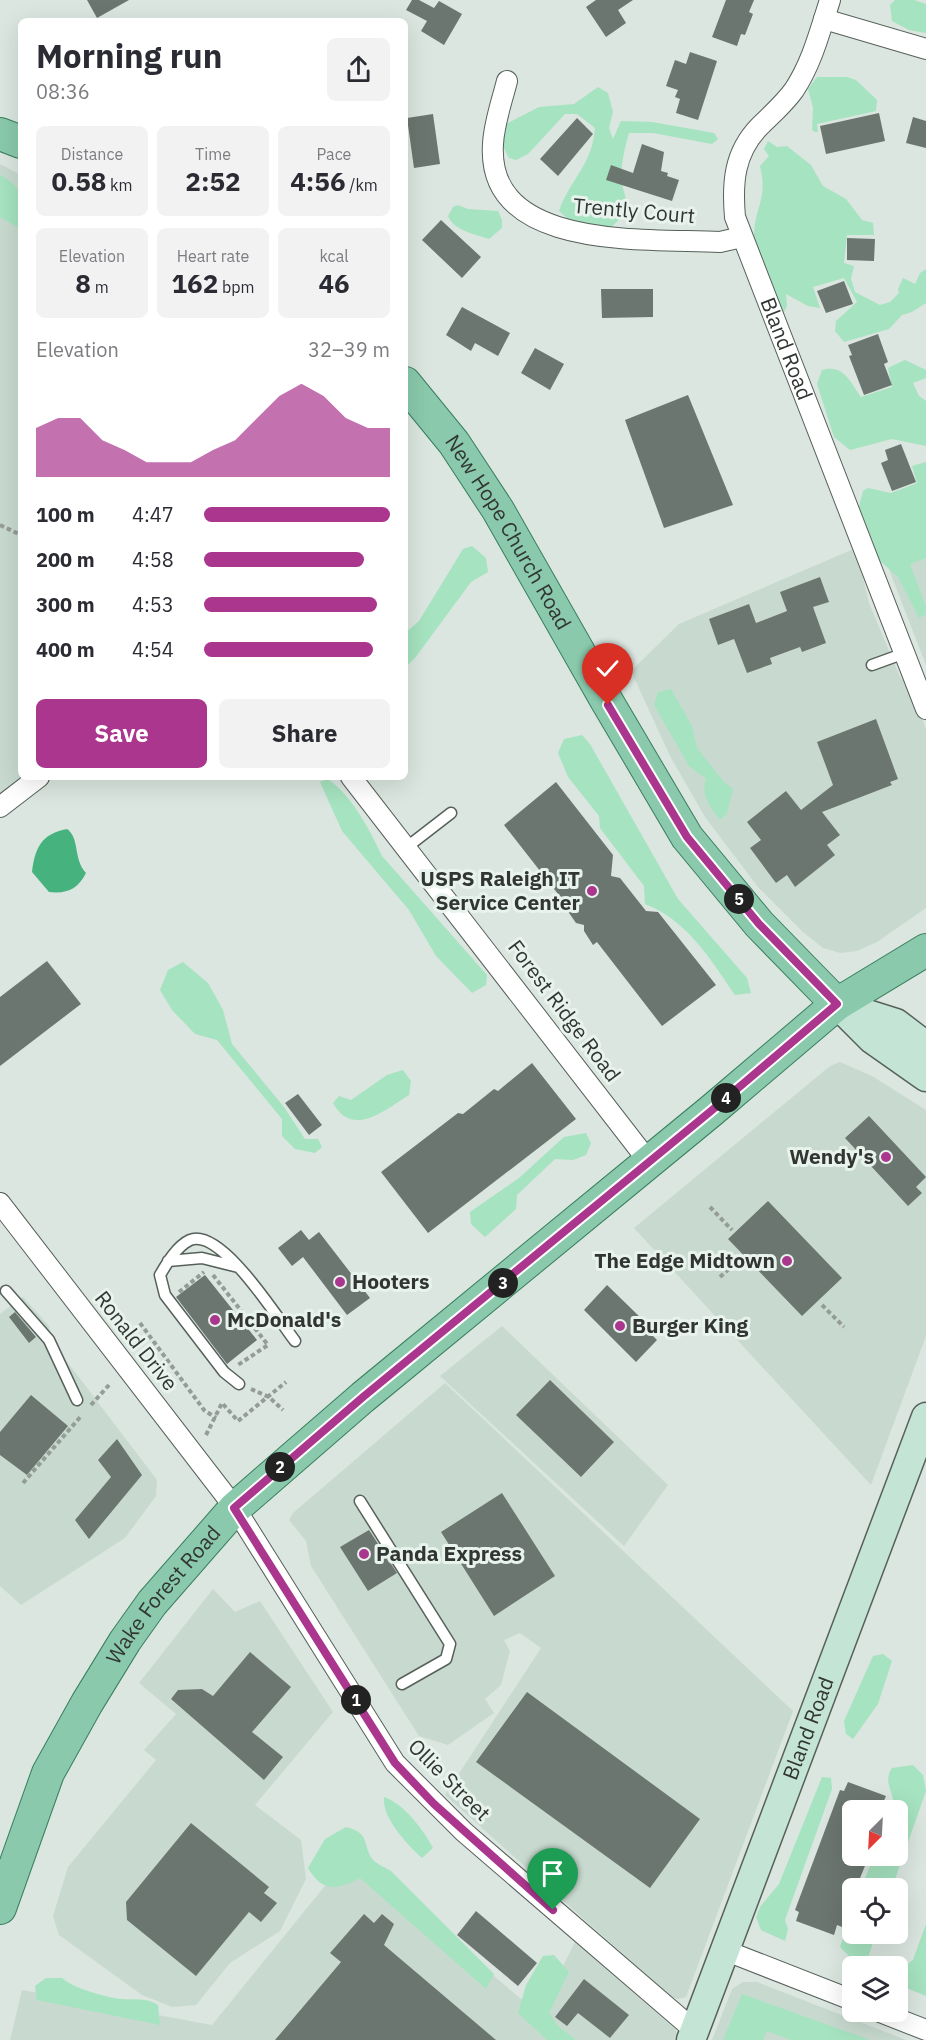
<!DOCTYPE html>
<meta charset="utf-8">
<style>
:root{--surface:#fff;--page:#f2f2f3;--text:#2b2b33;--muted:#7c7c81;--accent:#ab368e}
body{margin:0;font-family:"IBM Plex Sans",sans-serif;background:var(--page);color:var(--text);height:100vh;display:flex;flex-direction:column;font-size:22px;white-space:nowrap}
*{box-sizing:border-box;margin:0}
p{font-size:20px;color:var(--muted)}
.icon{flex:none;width:33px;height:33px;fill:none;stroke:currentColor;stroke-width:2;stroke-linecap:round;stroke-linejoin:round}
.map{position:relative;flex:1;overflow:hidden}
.sheet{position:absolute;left:18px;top:18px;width:390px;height:762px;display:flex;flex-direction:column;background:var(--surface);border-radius:9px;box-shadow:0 6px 24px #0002}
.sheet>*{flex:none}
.needle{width:39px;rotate:204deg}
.fabs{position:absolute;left:842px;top:1800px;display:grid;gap:12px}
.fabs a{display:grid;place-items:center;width:66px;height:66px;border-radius:9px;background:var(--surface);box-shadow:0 6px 24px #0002;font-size:30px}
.pin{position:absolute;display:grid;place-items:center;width:51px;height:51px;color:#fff;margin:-62px -26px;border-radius:50% 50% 50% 0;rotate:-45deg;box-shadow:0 0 6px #0007}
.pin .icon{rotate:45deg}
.km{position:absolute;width:30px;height:30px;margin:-15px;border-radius:50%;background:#222;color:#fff;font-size:16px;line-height:30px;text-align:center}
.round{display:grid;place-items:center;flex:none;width:63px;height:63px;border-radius:9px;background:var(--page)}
.head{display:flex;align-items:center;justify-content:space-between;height:102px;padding:0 18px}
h1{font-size:33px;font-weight:800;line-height:45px}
.metrics{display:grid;grid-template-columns:repeat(3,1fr);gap:9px;height:102px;padding:6px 18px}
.metrics div{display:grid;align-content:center;border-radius:9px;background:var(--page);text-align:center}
.metrics b{font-size:26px;font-weight:800}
.metrics small{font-size:16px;font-weight:400}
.metrics p{font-size:16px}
.chart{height:168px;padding:12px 18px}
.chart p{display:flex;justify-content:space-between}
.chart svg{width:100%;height:108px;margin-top:6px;fill:var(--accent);opacity:.7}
.button{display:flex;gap:12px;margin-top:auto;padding:12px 18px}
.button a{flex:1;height:69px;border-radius:9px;background:var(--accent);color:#fff;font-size:24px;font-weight:800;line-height:69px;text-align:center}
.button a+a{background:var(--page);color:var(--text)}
ul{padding:0 18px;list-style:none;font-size:20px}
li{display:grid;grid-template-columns:96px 72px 1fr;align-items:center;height:45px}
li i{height:15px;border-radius:8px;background:var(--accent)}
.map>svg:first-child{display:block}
.built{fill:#c8dacf}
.green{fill:#a6e3c0}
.water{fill:#46b37e}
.building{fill:#6c7670}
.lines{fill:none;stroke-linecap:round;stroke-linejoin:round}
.lane-casing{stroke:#57615b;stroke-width:13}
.street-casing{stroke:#57615b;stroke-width:22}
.secondary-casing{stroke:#57615b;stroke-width:31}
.primary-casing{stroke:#387e5d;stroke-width:34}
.path{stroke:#949c97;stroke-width:4;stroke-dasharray:4.5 3;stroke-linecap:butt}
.lane{stroke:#fff;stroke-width:10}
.street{stroke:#fff;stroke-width:20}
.secondary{stroke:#c4e4d5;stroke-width:28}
.primary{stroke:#8ac9ab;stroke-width:32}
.route-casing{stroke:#fff;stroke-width:12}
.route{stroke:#ab368e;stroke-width:8}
.poi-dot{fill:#ab368e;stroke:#e7f3ec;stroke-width:2}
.labels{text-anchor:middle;stroke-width:6;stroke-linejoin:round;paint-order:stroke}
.street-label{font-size:21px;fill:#323633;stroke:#e7f3ec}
.poi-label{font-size:21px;font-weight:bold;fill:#323633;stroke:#e7f3ec;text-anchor:start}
</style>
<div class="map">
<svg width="926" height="2040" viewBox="0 0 926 2040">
<rect width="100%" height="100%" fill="#dae6df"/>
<path class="built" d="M0,164L21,175V777H26L0,796Z
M926,535V665L881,549Z
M856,548L869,603L900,677L912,690L926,729V908L877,942L857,951L840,953L823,948L803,932L758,887L705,817L670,756L631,671L679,624Z
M840,1062L872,1076L926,1110V1336L871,1485L634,1228L830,1066Z
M23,1297L49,1326L51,1337L65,1359L157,1480L156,1496L125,1538L21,1605L0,1586V1314Z
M502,1326L668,1485L624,1546L440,1376Z
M445,1383L793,1711L686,1997L678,1999L671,1997L445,1795L541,1648L520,1633L504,1640L510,1651L501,1685L485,1699L494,1713L448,1745L419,1736L311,1566L306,1541L289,1520L293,1513Z
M213,1589L235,1612L260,1601L333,1712L255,1805L301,1840L306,1879L280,1931L230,1963L196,2005L172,2007L142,1995L59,1935L53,1916L68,1867L156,1760L144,1750L176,1714L139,1683Z
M350,1855L539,2014L575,1942L675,2029L677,2034L674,2040H10L22,1990L212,2025Z
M743,1982H757L906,2040H712L732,1989Z"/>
<path class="green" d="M895,0H914L926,4V33L909,30L892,21L890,5Z
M817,77H847L856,80L877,100L876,111L817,124L818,132H815L812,130L813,108L808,89Z
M598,87L608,93L613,112L609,128L613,139L621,121L652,122L714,133L718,139L712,144L653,133H629C622,158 617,179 628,203L622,217L606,232L570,221L559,211C570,179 592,166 595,128L577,114H565L528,154L516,160L509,158L501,143L506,124L539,107L574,104Z
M768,141L777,147L787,146L811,165L823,186L846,199L862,220L873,223L874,235H847L844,263L854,266L851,279L855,292L880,305L890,302L899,293L898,289L903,278L915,284L920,273L926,269V303L912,312L902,315L889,329L844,342L835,331L836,321L857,302L844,278L813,287L820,308L808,306L786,294L787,306L783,314C773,294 753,257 754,235C755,206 768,199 760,166L769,156L764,149Z
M0,175C27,189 21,201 21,229L0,217Z
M458,205L468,209L498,211L502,220V228L489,239C475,234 454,231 448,216L453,207Z
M905,360L926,370V378L913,383L919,396L926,401V446L892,439L850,450L834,437L817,384L822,370C845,364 850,383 861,397L892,387L888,368Z
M926,462V558L910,564L926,607L925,615L919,618L898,577L877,558L858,510L863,491L868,488L891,493L917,483L912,466Z
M472,546L486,558L488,572L471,582L415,658L405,668V633L419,621L463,549Z
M671,689L692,726L697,748L724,782L733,789L727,813L720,820C710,807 701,796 706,779L689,766L654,705L658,692Z
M582,735L590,744L678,899L747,978L751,993L735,995C711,960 687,920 645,904L644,886L600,828L599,816L568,777L558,753L564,739Z
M328,779C352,796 370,830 382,856L487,975L486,985L472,993L436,956L409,910L342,831L320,782Z
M183,962L208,983L223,1010L232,1044L284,1107L305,1139H318L322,1147L315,1153L295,1149L282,1136V1119L217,1040L195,1034L172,1010L160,990L168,970Z
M403,1070L411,1081L409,1095C386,1109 353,1139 333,1103L339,1096L351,1100L387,1075Z
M586,1133L591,1143L586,1155L573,1160L555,1159L517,1195L516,1209L485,1237L471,1224L470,1212L519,1178L564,1137Z
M883,1654L892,1661L878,1704L853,1739L846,1734L844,1721L873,1656Z
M913,1765L923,1775L926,1791L892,1888H861L874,1856H897V1810H892C898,1795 881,1784 892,1768Z
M822,1777L831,1778L832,1789L785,1920L788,1929L785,1941L761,1930L756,1917L760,1907L779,1884Z
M384,1797C404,1804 423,1829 433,1848L422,1858C407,1844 382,1818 384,1797Z
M346,1827C372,1834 361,1844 373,1860C377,1864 386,1868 391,1871L494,1974L486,1989L360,1878C337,1890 323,1893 308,1868L325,1839Z
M852,1913V1934H876L866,1963L849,1956L840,1947Z
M926,1924V1996L897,1984V1970L913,1960Z
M554,1955L569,1972L549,2013L558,2026L576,2040H547L518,2013L526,1985L543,1956Z
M46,1978H62C73,1988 104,1997 121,1999C134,2000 146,1997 158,2005L160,2025L37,2000L35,1986Z
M742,1994L870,2040H791L767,2031L763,2040H723Z"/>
<path class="water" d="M67,829C80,838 73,859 86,873C78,889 67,894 49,892L32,872C35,848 41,834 67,829Z"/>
<path class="building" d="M87,0H129L97,18Z
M412,0H419L434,8L439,1L462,14L444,45L421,31L427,21L406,10Z
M596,0H633L618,10L626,23L606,37L586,7Z
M726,0H754L749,12L753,14L745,35L741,34L737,46L712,37Z
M690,52L717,61L698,120L676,113L680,99L675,97L678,90L666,86L675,60L686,64Z
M879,113L885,141L826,154L820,126Z
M433,114L440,164L414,168L407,118Z
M913,117L926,121V148L906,143Z
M577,118L593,134L558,176L540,159Z
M642,144L664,152L661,171L668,173L667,176L679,180L672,201L606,180L611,165L633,173Z
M441,220L481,257L462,278L422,240Z
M847,238L875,239L874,261L847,260Z
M844,281L853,304L826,313L817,291Z
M601,289H653V317L602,318Z
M462,307L510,333L498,356L475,343L471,351L446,335Z
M878,334L888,362L884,364L892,385L864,395L849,356L852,355L848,345Z
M535,348L564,364L550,390L521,373Z
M688,395L733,505L664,528L625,420Z
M901,444L916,482L892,491L881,463L888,460L885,450Z
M820,577L829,602L813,607L826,643L802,652L800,647L770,658L772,664L747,673L734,639L718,645L709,619L749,604L756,623L787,611L780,592Z
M876,719L898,779L890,782L892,785L822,812L840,835L827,845L835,855L795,887L787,875L776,883L750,848L761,840L747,822L786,791L801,810L833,785L817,742Z
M556,782L613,855L611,876L620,878L646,911L658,912L716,985L662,1026L597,942L593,945L584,931V925L576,923L567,910L569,908L504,825Z
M47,961L81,1004L0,1066V997Z
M532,1063L576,1119L428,1233L381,1172L458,1113L463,1114L494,1089L498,1091Z
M298,1094L322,1125L309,1135L285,1103Z
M869,1116L926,1177L916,1187L922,1193L908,1206L845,1138Z
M768,1201L842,1278L802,1316L728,1239Z
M301,1230L309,1240L319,1232L370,1298L347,1315L303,1257L292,1266L278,1248Z
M205,1275L257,1340L227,1364L176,1297Z
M607,1285L644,1321L641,1324L657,1340L636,1362L584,1310Z
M15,1312L36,1337L29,1343L9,1317Z
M550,1380L614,1442L581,1477L516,1415Z
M31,1395L68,1426L27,1475L0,1455V1432Z
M117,1439L142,1475L89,1539L75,1520L111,1477L98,1460Z
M502,1493L555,1576L494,1616L441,1532Z
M369,1530L397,1573L368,1591L340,1547Z
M250,1652L291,1687L252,1732L283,1757L264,1780L171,1699L178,1690L202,1689L213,1696Z
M527,1692L700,1819L650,1888L476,1762Z
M848,1782L886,1796L880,1810H852V1856H869L856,1888H852V1900L842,1927L837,1925L834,1935L796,1921L799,1912L795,1910L840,1790L844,1791Z
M191,1823L269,1887L264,1893L277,1903L261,1922L249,1912L196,1976L127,1920L126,1902Z
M476,1911L537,1963L518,1986L457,1935Z
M364,1914L374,1923L382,1914L394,1924L384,1945L496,2040H275L341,1962L330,1953Z
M584,1979L629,2015L610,2038L578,2013L567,2026L555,2017Z"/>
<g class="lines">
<g class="lane-casing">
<path id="lane" d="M872,665L905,653
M407,847L451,813
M168,1261L202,1258L238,1267
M6,1291L49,1340L77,1400
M239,1384L224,1372L165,1295L160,1275C167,1263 177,1246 190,1240C221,1227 278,1319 295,1341
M360,1501L450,1644L446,1659L402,1684"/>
</g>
<g class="street-casing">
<g id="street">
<path id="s1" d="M830,0C820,31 812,63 794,90C784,104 771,115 759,127C734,153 732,183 735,217L926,709"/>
<path d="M824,19L926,49"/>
<path d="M507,81C502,101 494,123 493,144C486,252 649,238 720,242L742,237"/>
<path d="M351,777L649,1162"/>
<path d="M0,807L39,777"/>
<path d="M0,1203L235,1508L395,1763L464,1832L694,2030"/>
<path d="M724,1950L852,2000"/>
<path d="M880,2012L926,2030"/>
</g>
</g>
<g class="secondary-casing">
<g id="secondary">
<path d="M837,1004L872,1039L926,1077"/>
<path d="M842,1006L896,1023L926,1046"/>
<path id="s2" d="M691,2040L926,1417"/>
</g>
</g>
<g class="primary-casing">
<g id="primary">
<path d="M0,134L21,142"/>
<path id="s3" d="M405,383L454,443L498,510L605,698L687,837L759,924L837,1004"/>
<path id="s4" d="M0,1908L48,1773L87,1703L125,1641L152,1603L235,1508L363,1397L711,1111L837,1004L926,950"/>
</g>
</g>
<path class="path" d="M0,525L21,535
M710,1207L732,1230
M213,1275L268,1345L238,1365
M720,1277L742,1257
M179,1292L204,1272
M822,1305L844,1327
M140,1323L204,1410L216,1418
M251,1389L269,1397L283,1410
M91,1405L109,1385
M206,1435L222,1403L238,1421L286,1382
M23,1483L82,1415"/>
<use href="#lane" class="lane"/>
<use href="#street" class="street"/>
<use href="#secondary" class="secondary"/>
<use href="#primary" class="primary"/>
</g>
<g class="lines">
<g class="route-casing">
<path id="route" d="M553,1910L434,1804L395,1763L234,1508L363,1397L711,1111L837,1004L759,924L687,837L608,705"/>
</g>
<use href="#route" class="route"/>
</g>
<g class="poi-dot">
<circle cx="592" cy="891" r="6"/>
<circle cx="886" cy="1157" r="6"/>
<circle cx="787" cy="1261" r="6"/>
<circle cx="340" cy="1282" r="6"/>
<circle cx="215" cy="1320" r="6"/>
<circle cx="620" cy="1326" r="6"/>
<circle cx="364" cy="1554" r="6"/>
</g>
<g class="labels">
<g class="street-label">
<text transform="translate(634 211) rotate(5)" y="7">Trently Court</text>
<text dy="7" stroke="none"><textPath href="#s1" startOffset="386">Bland Road</textPath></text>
<text dy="7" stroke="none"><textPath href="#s3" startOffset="182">New Hope Church Road</textPath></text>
<text transform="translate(564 1011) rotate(53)" y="7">Forest Ridge Road</text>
<text transform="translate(136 1341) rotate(52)" y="7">Ronald Drive</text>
<text dy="7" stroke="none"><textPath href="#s4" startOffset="356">Wake Forest Road</textPath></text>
<text dy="7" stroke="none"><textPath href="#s2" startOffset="333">Bland Road</textPath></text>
<text transform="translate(449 1780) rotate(45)" y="7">Ollie Street</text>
</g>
<g class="poi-label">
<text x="580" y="886" text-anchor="end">USPS Raleigh IT<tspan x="580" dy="24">Service Center</tspan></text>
<text x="874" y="1164" text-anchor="end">Wendy's</text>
<text x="775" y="1268" text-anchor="end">The Edge Midtown</text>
<text x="352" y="1289">Hooters</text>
<text x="227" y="1327">McDonald's</text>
<text x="632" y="1333">Burger King</text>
<text x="376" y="1561">Panda Express</text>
</g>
</g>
</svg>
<div class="fabs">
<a><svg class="needle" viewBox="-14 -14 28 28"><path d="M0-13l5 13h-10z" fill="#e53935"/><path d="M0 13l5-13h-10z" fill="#7c7c81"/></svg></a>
<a><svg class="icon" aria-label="locate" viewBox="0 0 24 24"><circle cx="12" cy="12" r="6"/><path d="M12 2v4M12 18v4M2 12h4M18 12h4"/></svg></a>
<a><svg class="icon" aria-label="layers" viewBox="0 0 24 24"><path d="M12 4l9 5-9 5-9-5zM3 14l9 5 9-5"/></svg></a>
</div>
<div class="pin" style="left:553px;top:1910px;background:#1e9e55"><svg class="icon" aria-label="arrive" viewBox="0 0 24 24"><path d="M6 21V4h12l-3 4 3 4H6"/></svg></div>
<div class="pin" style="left:608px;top:705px;background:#d93025"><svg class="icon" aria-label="check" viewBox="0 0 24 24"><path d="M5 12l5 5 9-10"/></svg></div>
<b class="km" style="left:356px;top:1700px">1</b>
<b class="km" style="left:280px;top:1467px">2</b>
<b class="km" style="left:503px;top:1283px">3</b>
<b class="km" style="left:726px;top:1098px">4</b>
<b class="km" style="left:739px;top:899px">5</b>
<section class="sheet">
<div class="head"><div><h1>Morning run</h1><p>08:36</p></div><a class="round"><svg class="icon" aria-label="share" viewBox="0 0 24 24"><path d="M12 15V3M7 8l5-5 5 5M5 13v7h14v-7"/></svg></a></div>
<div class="metrics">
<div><p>Distance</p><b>0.58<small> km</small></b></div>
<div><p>Time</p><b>2:52</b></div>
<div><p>Pace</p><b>4:56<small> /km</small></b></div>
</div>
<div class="metrics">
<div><p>Elevation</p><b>8<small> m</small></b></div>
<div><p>Heart rate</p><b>162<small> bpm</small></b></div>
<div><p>kcal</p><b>46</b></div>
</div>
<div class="chart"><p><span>Elevation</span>32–39 m</p>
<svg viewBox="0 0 160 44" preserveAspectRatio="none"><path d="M0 44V24L10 20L20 20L30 29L40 33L50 38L60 38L70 38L80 33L90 29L100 20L110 11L120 6L130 11L140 20L150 24L160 24V44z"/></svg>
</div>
<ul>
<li><b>100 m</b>4:47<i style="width:100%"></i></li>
<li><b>200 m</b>4:58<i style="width:86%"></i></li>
<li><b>300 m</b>4:53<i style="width:93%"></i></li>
<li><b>400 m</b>4:54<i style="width:91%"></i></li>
</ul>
<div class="button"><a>Save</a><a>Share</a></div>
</section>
</div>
